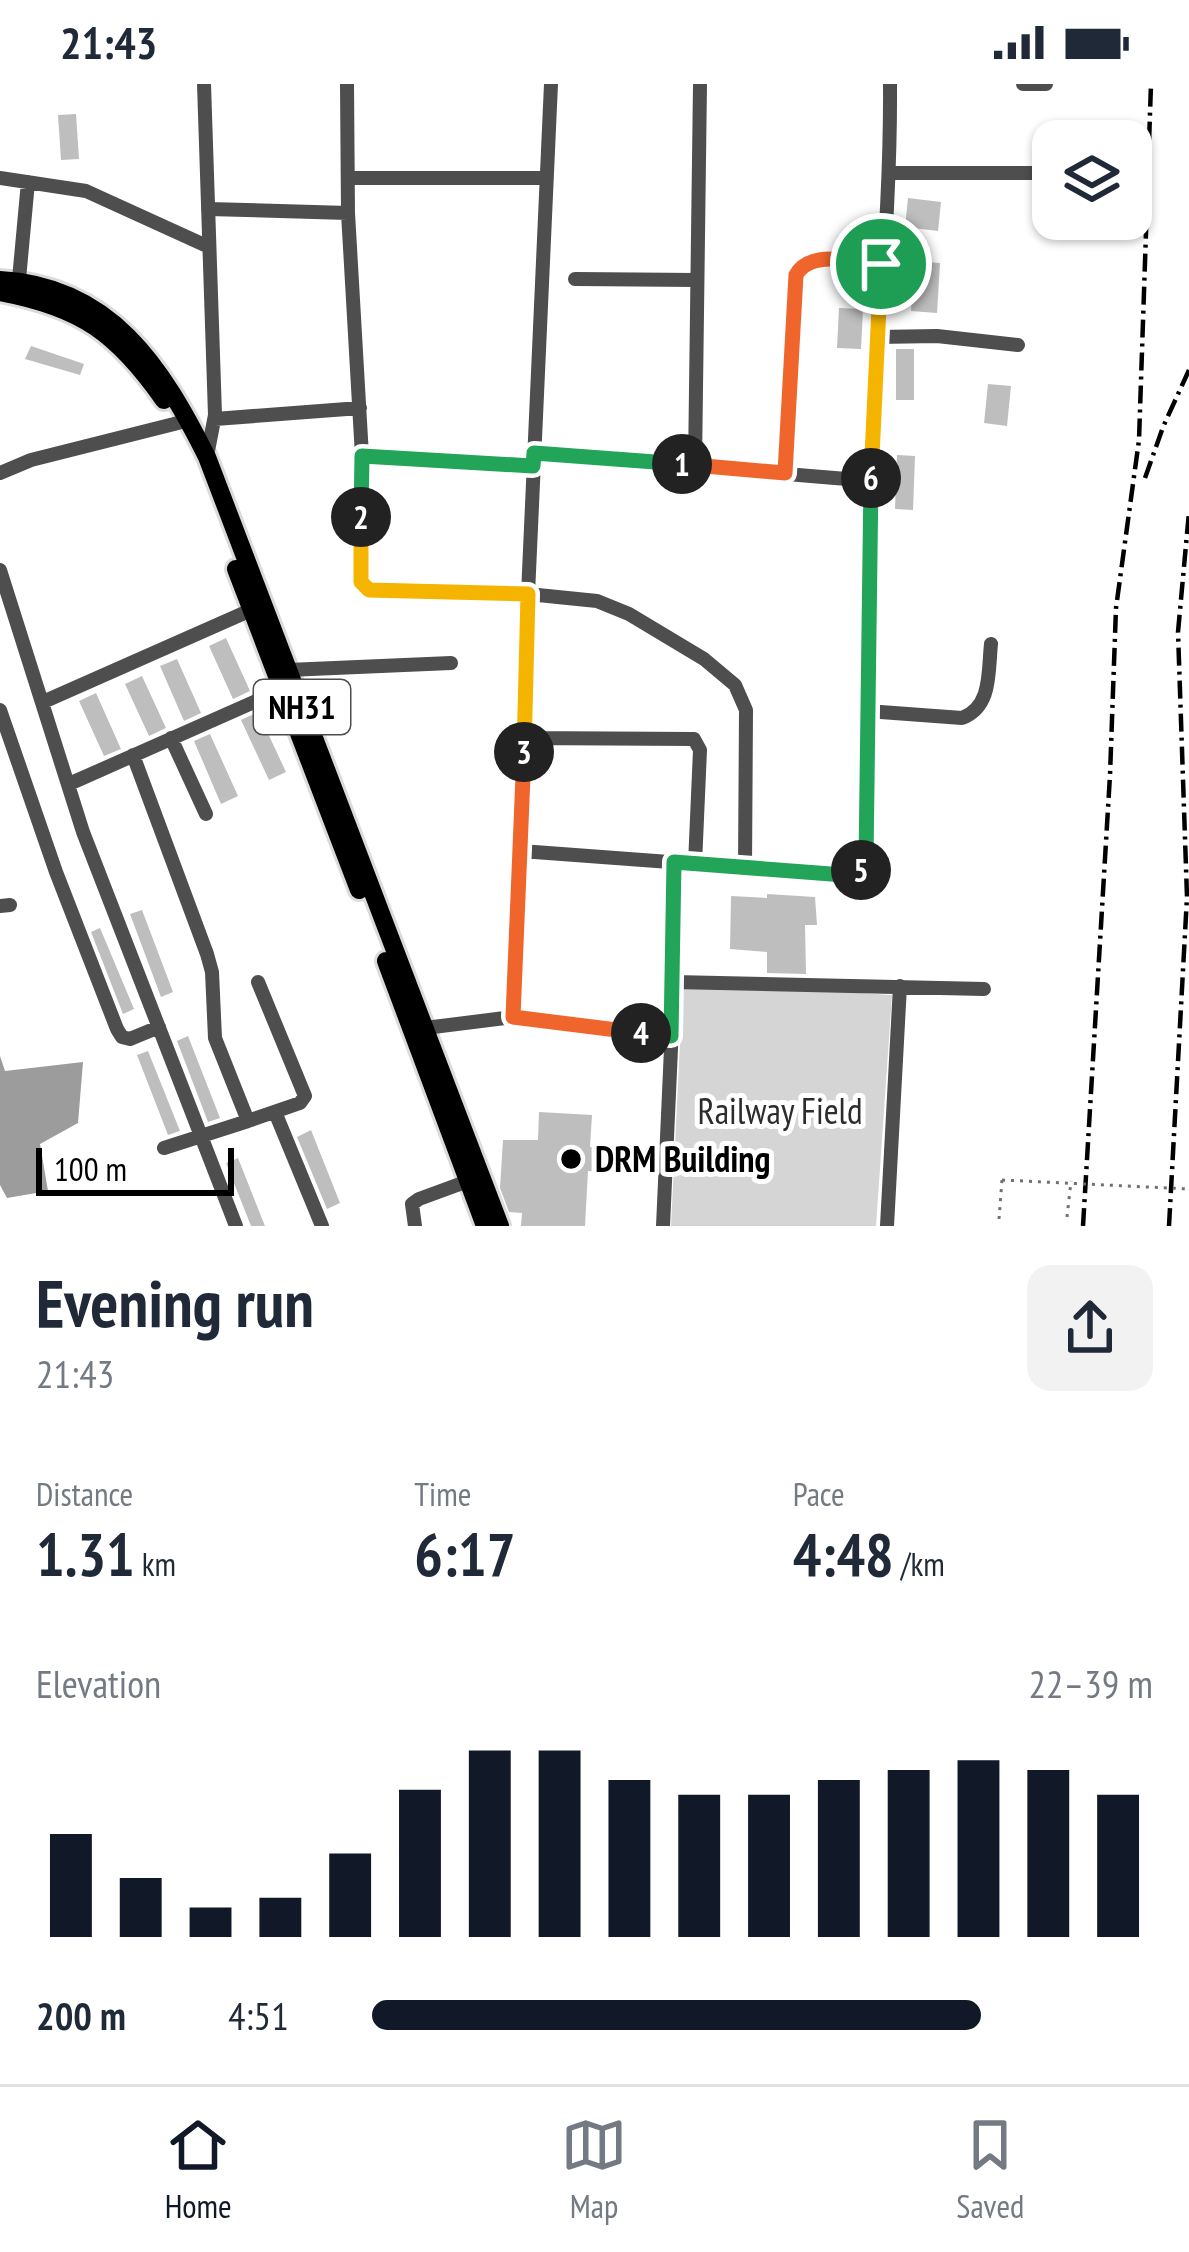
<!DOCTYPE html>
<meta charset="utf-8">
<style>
:root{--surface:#fff;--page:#f2f2f3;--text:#1f2937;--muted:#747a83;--line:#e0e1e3;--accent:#111827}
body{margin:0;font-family:"PT Sans Narrow",sans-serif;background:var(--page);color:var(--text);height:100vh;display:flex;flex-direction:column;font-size:45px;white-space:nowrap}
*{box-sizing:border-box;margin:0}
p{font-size:39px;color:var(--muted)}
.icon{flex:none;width:66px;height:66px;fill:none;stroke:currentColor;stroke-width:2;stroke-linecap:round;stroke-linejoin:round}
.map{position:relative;height:1142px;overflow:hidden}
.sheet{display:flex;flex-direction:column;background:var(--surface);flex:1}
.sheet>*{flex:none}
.fabs{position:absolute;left:1032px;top:36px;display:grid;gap:24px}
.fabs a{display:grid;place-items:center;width:120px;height:120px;border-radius:24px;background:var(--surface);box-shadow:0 3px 9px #0004;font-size:60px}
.scale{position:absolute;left:36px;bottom:30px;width:198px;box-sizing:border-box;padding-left:12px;border:6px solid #000;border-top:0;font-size:33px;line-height:42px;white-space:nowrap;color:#000;-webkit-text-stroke:9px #fff;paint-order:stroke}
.pin{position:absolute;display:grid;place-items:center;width:102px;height:102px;color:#fff;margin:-51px;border:6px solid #fff;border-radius:50%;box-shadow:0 3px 12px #0007}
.km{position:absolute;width:60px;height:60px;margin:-30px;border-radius:50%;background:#222;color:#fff;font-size:33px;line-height:60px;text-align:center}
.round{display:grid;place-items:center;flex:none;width:126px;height:126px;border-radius:24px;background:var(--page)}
.head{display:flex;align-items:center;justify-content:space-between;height:204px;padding:0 36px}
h1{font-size:66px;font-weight:600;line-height:90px}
.stats{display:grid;grid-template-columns:repeat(3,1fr);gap:18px;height:204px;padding:12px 36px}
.stats div{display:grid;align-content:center}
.stats b{font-size:60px;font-weight:600}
.stats small{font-size:33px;font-weight:400}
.stats p{font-size:33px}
.chart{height:336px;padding:24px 36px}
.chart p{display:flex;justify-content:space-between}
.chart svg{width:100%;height:216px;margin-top:12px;stroke:var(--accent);stroke-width:6}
ul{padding:0 36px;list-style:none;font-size:39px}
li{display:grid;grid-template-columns:192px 144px 1fr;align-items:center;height:90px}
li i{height:30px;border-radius:15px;background:var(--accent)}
.status{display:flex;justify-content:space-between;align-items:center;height:84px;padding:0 60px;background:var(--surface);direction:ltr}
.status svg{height:33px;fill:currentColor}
.tabs{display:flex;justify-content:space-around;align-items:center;height:168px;border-top:3px solid var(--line);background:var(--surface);font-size:33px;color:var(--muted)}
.tabs a{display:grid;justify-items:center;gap:6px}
.tabs .active{color:var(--accent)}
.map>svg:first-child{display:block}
.green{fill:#d5d5d5}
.water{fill:#9c9c9c}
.building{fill:#bebebe}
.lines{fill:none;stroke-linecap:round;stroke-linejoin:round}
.highway-casing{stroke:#dbdbdb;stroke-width:24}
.path{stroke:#707070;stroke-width:3;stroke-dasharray:3 6;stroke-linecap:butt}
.minor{stroke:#4e4e4e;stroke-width:14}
.highway{stroke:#000;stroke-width:18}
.rail{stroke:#000;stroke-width:4.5;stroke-dasharray:18 6 3 6;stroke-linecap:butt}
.path-bridge{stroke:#707070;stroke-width:3;stroke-dasharray:3 6;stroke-linecap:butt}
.split-1-casing{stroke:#fff;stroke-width:24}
.split-2-casing{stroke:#fff;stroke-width:24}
.split-3-casing{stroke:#fff;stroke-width:24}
.split-4-casing{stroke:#fff;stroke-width:24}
.split-5-casing{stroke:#fff;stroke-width:24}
.split-6-casing{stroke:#fff;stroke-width:24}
.split-7-casing{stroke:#fff;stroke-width:24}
.split-1{stroke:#f0652b;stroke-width:15}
.split-2{stroke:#22a559;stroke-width:15}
.split-3{stroke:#f5b400;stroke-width:15}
.split-4{stroke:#f0652b;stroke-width:15}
.split-5{stroke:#22a559;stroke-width:15}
.split-6{stroke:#22a559;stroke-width:15}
.split-7{stroke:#f5b400;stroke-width:15}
.poi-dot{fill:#000;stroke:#fff;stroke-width:4.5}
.labels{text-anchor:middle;stroke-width:10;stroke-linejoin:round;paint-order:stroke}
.shield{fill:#fff;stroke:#4c4c4c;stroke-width:3}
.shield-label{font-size:33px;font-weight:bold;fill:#000}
.park-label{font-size:36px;fill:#2c2c2c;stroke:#fff}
.poi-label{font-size:36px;font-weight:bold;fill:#000;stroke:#fff;text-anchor:start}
</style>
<div class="status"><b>21:43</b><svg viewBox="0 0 49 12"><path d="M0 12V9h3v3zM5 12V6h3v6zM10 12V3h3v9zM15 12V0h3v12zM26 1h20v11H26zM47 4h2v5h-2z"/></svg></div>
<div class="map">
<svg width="1189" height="1142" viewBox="0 0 1189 1142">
<rect width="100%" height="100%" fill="#fff"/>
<path class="green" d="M683,898L892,911L876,1142H671Z"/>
<path class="water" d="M0,972L5,987L83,978L78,1039L40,1060L48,1107L7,1114L0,1101Z"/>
<path class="building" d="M76,30L79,75L61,76L58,31Z
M908,114L941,118L938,147L905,143Z
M914,177L940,179L937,229L911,227Z
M839,224L863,225L861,265L837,264Z
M31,262L84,280L80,291L25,275Z
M896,265H914V316H896Z
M988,300L1011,302L1007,342L984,339Z
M897,371L915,372L913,426L895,425Z
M226,554L250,607L233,615L209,562Z
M177,575L201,629L184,637L160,582Z
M142,592L166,644L149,652L125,600Z
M96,609L121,665L104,672L79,617Z
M258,628L286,688L269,696L241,636Z
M210,650L238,712L221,720L194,657Z
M767,810L815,813L817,841H805L806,890L767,889V868L730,865L731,812L767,814Z
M142,826L173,908L161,913L130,830Z
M100,844L134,925L123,930L91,848Z
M188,952L220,1034L208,1038L177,957Z
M148,967L180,1047L168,1051L137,971Z
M539,1028L592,1031L590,1063L607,1064L606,1088L588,1087L585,1142H521L522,1129L509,1128L500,1104L503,1056H538Z
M311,1046L340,1119L327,1125L297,1053Z
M238,1074L257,1122L265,1142H251L226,1079Z"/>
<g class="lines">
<g class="highway-casing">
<path id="highway" d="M0,196C111,202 162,283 207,373L500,1142
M0,208C81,223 117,249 164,316
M236,485L359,806
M386,877L485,1142"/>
</g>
<path class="path" d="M1067,1133L1071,1097
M999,1135L1002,1096"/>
<path class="minor" d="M204,0L215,331L207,372
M1023,0H1046
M890,89H1045
M0,94L86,107L209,163
M348,94H546
M208,125L348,129L347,0
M348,129L362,372L359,486L363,502L383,507L528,510L597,517L629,530L704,575L735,601L746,626L745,784
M575,195L696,196
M18,206L28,98
M878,253L937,252L1018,261
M215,335L360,324
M534,369L871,397
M362,372L533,382
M695,381L700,0
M0,389L31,376L178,339
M785,389L797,191C809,165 856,178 881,180
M0,486L83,748L236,1142
M288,586L451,579
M43,618L251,526
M0,626L56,788L117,945L122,953L130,955L159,943
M867,627L962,634C992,623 988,588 991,560
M171,654L206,730
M524,654L694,655L700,666L695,780
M133,671L207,870L212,888L215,954L248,1037L300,1019L305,1012L258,898
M69,700L281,606
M521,767L528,510L551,0
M0,822L10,821
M674,898L984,905
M513,933L671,952
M425,944L513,933L521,767L844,791L860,788L866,777C867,649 866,521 871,393C876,262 891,131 890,0
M275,1028L322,1142
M164,1064L248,1037
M415,1142L412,1120L419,1115L468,1097
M663,1142L674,898V778
M887,1142L900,902"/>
<use href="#highway" class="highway"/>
<path class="rail" d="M1145,394L1163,343L1189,286
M1083,1142L1110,691L1116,524L1139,356L1151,0
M1169,1142L1187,813L1178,548L1189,428"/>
<path class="path-bridge" d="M1002,1096L1189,1105"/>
</g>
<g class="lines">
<g class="split-1-casing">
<path id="split-1" d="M682,380L785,389L796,191C810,165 856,178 881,180"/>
</g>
<g class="split-2-casing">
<path id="split-2" d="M361,433L362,372L533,382L534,369L682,380"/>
</g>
<g class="split-3-casing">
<path id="split-3" d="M361,433V498L369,506L528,510L524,668"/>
</g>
<g class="split-4-casing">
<path id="split-4" d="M524,668L513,933L641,949"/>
</g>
<g class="split-5-casing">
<path id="split-5" d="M641,949L671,952L674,778L844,791L861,786"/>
</g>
<g class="split-6-casing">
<path id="split-6" d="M861,786L866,777L871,394"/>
</g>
<g class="split-7-casing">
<path id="split-7" d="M871,394L881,180"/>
</g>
<use href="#split-1" class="split-1"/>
<use href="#split-2" class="split-2"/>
<use href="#split-3" class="split-3"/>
<use href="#split-4" class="split-4"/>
<use href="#split-5" class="split-5"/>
<use href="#split-6" class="split-6"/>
<use href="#split-7" class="split-7"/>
</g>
<circle class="poi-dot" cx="571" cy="1075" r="12"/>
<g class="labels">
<rect class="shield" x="254" y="596" width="96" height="54" rx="9"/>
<g class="shield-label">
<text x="302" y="635">NH31</text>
</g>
<g class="park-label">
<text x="780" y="1040">Railway Field</text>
</g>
<g class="poi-label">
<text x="595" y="1088">DRM Building</text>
</g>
</g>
</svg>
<div class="fabs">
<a><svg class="icon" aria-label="layers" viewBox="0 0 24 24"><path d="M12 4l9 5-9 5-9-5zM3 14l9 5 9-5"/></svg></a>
</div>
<div class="scale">100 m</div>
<div class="pin" style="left:881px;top:180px;background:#1e9e55"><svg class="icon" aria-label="arrive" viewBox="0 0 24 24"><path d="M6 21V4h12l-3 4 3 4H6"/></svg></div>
<b class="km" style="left:682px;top:380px">1</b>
<b class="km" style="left:361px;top:433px">2</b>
<b class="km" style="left:524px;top:668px">3</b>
<b class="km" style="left:641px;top:949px">4</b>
<b class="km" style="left:861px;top:786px">5</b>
<b class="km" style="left:871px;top:394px">6</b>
</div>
<section class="sheet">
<div class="head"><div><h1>Evening run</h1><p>21:43</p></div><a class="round"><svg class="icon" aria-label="share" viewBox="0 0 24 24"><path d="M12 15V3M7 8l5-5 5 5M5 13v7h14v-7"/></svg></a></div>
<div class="stats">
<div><p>Distance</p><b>1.31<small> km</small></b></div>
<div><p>Time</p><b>6:17</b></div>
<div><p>Pace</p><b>4:48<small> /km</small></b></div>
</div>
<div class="chart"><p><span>Elevation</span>22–39 m</p>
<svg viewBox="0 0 160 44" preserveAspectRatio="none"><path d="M5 44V23M15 44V32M25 44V38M35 44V36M45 44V27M55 44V14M65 44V6M75 44V6M85 44V12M95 44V15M105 44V15M115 44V12M125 44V10M135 44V8M145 44V10M155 44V15"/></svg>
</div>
<ul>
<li><b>200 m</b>4:51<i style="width:78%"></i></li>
</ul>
</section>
<nav class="tabs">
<a class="active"><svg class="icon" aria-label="home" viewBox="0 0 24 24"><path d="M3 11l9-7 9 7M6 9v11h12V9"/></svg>Home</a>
<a><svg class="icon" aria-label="map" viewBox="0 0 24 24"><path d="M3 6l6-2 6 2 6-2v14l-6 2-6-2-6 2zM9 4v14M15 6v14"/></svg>Map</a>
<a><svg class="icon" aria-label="saved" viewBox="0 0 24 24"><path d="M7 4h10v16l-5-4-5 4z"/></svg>Saved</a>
</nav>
